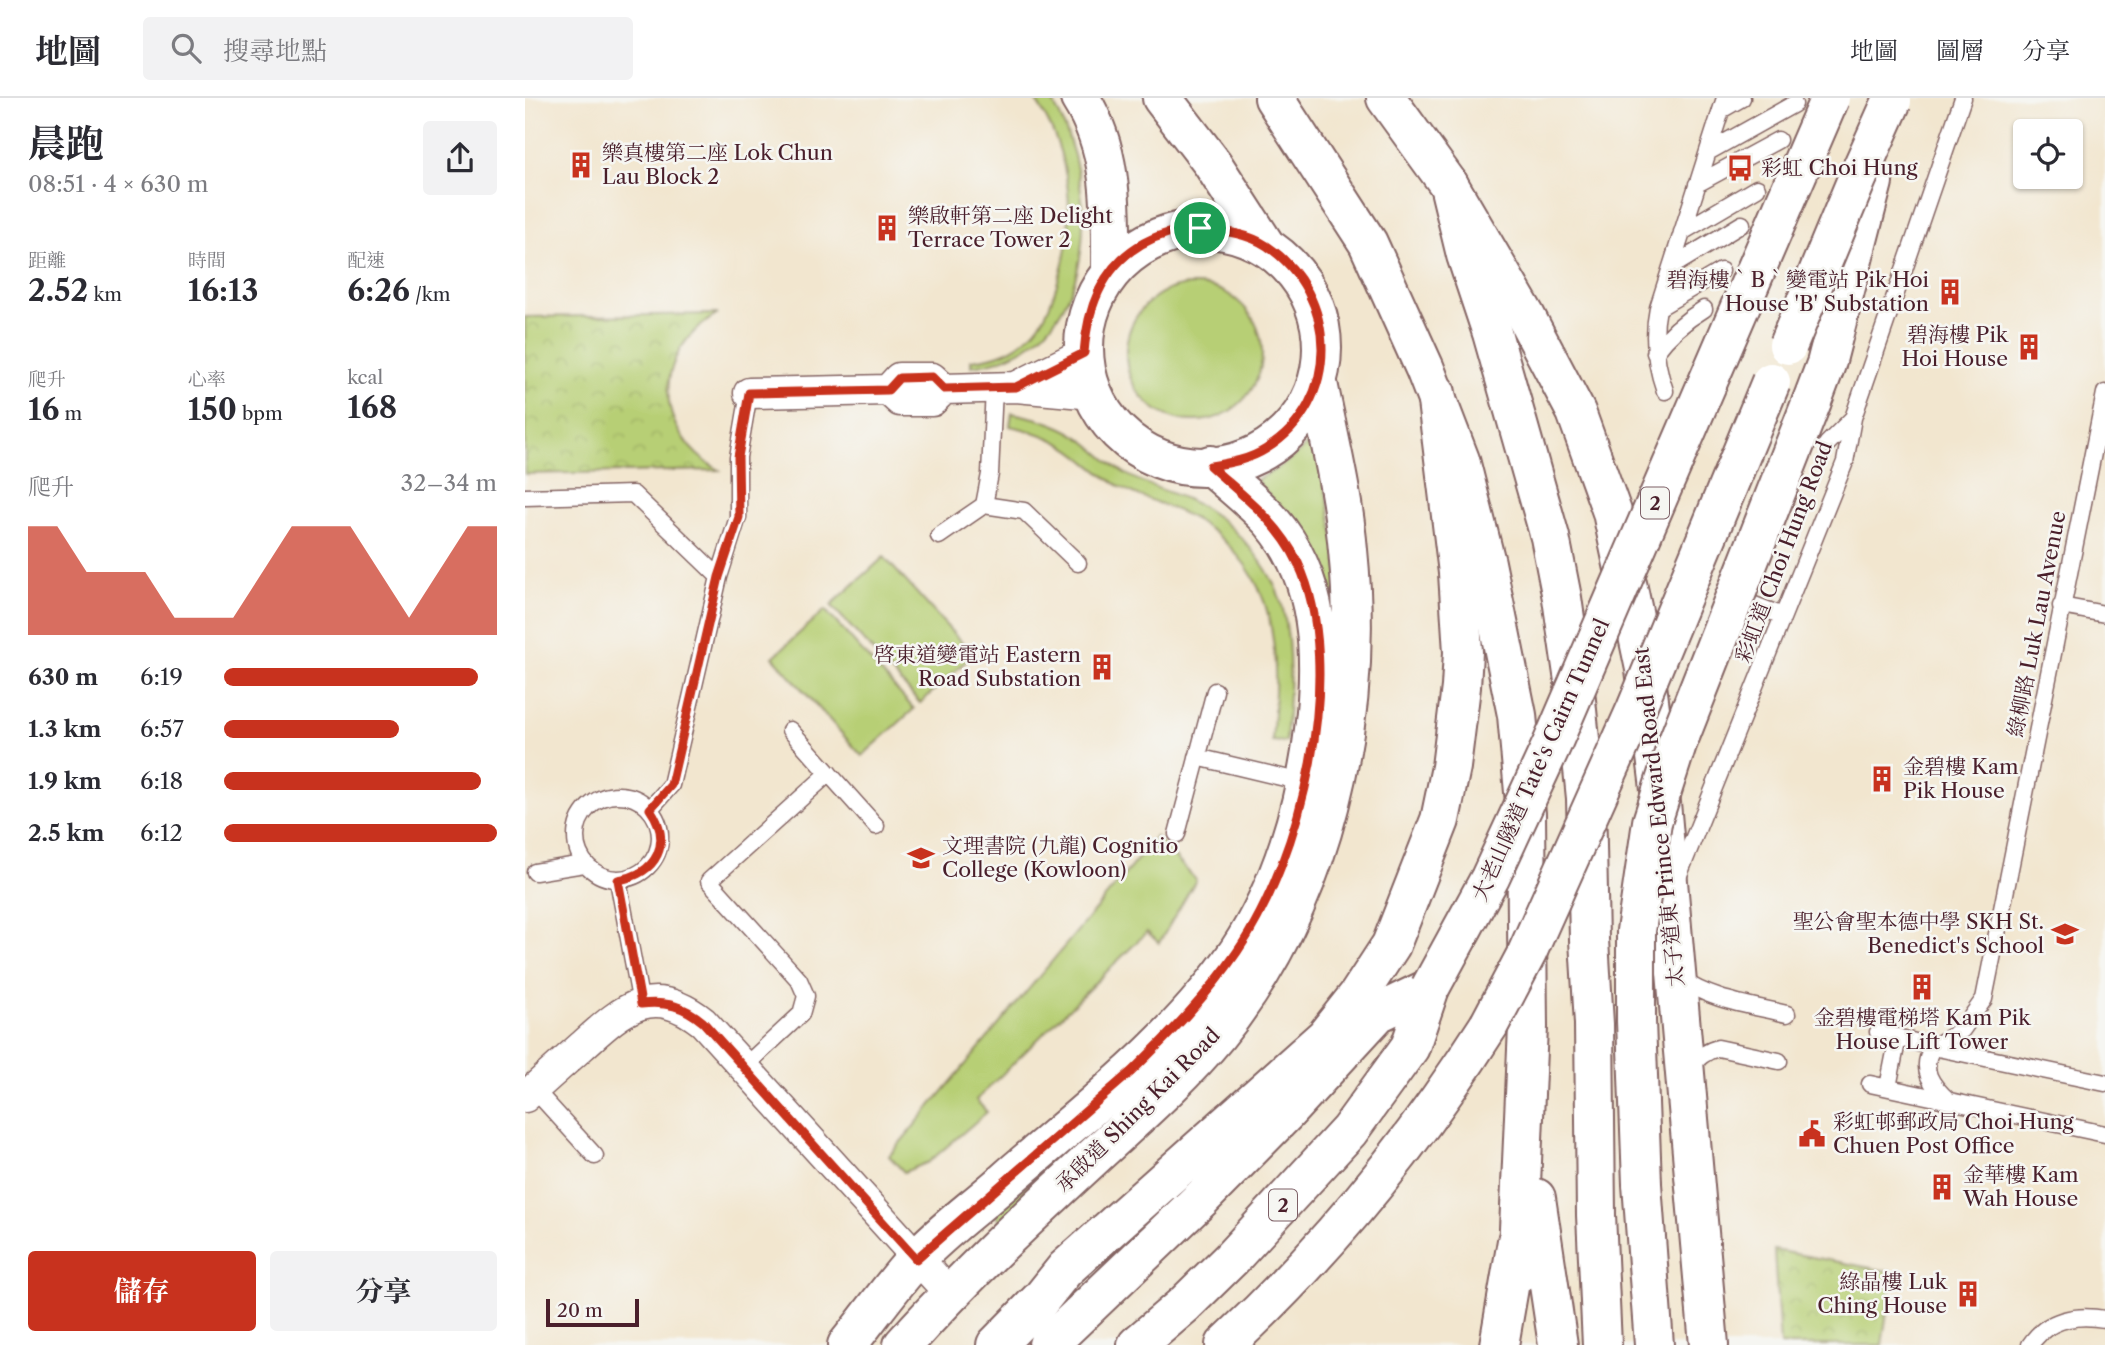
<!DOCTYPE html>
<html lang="zh-TW">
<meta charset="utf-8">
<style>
:root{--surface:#fff;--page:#f2f2f3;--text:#2b2b33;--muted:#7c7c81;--line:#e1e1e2;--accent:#c8321e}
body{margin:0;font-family:"Libre Caslon Text","Noto Serif TC",serif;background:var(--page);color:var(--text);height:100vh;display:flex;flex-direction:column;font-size:26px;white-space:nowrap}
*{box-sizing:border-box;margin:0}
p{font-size:23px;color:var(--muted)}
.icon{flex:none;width:38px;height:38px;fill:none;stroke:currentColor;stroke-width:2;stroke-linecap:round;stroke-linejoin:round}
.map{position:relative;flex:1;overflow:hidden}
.side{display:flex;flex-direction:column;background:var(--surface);width:525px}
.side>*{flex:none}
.controls{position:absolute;left:1488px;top:21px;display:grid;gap:14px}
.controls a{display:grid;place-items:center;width:70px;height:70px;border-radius:7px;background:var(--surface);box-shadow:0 2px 5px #0004;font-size:35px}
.scale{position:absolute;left:21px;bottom:18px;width:93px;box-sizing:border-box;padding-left:7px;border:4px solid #4a1f2b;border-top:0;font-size:19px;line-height:24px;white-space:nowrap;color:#4a1f2b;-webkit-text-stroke:5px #f6f6f2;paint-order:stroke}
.pin{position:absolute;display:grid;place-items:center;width:60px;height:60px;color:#fff;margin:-30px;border:4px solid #fff;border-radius:50%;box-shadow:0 2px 7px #0007}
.round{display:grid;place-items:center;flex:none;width:74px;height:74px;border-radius:7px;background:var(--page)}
.summary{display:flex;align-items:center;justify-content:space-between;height:119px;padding:0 28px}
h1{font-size:38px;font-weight:700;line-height:52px}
.stats{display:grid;grid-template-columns:repeat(3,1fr);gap:10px;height:119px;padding:7px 28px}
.stats div{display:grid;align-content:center}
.stats b{font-size:30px;font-weight:700}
.stats small{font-size:19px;font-weight:400}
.stats p{font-size:19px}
.chart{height:196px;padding:14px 28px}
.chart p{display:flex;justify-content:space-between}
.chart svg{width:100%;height:126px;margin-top:7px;fill:var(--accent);opacity:.7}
.action{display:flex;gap:14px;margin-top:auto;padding:14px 28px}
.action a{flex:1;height:80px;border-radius:7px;background:var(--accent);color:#fff;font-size:28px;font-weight:700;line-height:80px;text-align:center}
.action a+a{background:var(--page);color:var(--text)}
ul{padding:0 28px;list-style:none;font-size:23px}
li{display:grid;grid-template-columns:112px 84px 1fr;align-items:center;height:52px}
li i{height:18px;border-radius:9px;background:var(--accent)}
header{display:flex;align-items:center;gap:42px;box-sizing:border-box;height:98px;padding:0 35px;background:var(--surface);border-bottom:2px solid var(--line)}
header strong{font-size:33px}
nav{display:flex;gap:38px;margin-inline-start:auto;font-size:24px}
.search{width:490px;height:63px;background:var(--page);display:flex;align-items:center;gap:18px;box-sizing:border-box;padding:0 24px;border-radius:7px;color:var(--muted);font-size:26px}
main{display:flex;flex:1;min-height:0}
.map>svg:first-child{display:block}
.grass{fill:#b7cf75;stroke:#807750;stroke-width:2}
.park{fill:url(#park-crowns);stroke:#807750;stroke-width:2}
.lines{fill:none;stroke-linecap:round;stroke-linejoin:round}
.lane-casing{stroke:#856564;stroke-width:19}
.street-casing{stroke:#856564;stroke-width:33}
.secondary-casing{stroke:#856564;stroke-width:42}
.primary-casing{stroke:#856564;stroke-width:42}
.highway-casing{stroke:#856564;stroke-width:42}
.lane{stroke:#fff;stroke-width:16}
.street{stroke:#fff;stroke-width:30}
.secondary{stroke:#fff;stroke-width:38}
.primary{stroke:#fff;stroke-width:38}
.highway{stroke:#fff;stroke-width:38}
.highway-bridge-casing{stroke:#856564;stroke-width:42;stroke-linecap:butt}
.highway-bridge{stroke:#fff;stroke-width:38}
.route-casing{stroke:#fff;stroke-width:14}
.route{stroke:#c8321e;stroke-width:9}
.labels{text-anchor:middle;stroke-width:5;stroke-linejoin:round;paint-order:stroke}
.shield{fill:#f6f6f2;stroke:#7e6067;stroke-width:2}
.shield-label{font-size:19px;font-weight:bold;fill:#4a1f2b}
.poi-label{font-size:21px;fill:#4a1f2b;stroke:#f6f6f2;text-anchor:start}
.street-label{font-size:21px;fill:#4a1f2b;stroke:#f6f6f2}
</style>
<header>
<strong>地圖</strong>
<div class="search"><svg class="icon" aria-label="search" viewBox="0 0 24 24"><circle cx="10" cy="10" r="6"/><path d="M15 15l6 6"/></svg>搜尋地點</div>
<nav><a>地圖</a><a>圖層</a><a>分享</a></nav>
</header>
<main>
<section class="side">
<div class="summary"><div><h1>晨跑</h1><p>08:51 · 4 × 630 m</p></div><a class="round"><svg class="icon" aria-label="share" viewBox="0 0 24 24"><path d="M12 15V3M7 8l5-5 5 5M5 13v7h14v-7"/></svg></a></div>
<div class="stats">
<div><p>距離</p><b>2.52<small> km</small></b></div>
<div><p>時間</p><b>16:13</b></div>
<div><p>配速</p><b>6:26<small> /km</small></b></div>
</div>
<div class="stats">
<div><p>爬升</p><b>16<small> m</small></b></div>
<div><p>心率</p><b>150<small> bpm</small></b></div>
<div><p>kcal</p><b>168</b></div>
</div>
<div class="chart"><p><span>爬升</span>32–34 m</p>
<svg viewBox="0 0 160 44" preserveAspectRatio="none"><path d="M0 44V6L10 6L20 22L30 22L40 22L50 38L60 38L70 38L80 22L90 6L100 6L110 6L120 22L130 38L140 22L150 6L160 6V44z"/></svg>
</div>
<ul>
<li><b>630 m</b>6:19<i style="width:93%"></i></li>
<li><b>1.3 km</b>6:57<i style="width:64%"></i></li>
<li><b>1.9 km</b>6:18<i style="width:94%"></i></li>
<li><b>2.5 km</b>6:12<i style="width:100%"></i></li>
</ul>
<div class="action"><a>儲存</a><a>分享</a></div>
</section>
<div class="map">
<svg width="1580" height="1247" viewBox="0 0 1580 1247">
<defs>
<pattern id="park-crowns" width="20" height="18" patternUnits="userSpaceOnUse" patternTransform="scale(1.75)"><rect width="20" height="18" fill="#b7cf75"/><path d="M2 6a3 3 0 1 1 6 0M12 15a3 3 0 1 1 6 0" fill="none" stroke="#9fb165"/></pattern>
</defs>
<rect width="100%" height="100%" fill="#f6f6f2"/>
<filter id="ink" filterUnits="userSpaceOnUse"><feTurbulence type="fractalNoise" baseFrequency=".0143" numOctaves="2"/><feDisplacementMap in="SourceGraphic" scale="14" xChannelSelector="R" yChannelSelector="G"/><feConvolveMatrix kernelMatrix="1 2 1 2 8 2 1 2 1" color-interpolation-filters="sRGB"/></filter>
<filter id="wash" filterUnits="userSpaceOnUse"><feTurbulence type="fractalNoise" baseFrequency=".00686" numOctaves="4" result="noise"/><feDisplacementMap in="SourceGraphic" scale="28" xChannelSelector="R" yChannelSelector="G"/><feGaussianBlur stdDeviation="1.57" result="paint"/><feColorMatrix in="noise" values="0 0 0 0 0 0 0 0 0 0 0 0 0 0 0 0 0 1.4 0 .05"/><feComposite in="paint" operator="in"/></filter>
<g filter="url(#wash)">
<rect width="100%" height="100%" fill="#f2e6cf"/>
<path class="grass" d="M509,0H526C577,91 578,252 446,268V262C468,260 488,254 504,238C520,224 526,205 532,186C553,125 547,54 509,0Z
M601 255a68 68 0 1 1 136 0a68 68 0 1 1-136 0Z
M487,315C513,320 539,327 561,344C575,355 587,368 603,377C628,391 656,396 681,411C716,433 751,474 759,516C768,557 764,602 761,644L747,643C754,556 757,477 674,424C649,408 621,403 596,389C580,380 567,368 553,357C533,341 510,333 485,328Z
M789,340C800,387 810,433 814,481C828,636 783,812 682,932C657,962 628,987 599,1014C560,1052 520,1089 480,1127L469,1115C505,1084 541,1052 576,1021C611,991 646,961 675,926C751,833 795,716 802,596C804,558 802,518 790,481C777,444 757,412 731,382C754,371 771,359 789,340Z
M359,459L448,557L395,605L306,507Z
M300,512L389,611L337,658L248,559Z
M631,739L671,782L634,845L622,834L451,1002L462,1014L404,1064L379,1074L364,1058Z"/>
<path class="park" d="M193,216C126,253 127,335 194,372L0,376V219Z
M1249,1152L1368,1174L1357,1247H1255Z"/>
</g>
<g filter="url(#ink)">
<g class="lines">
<g class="lane-casing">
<path id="lane" d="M1196,12L1217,0
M1183,54L1269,6
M1172,86L1253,42
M1157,134L1232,90
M1146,169L1217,126
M1133,210L1196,173
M1130,255C1144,236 1159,223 1179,211
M1140,293C1130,265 1127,239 1133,210L1200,0
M1302,346L1328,320
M0,399L108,396L194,479L146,687L125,711
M459,407L465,376L469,290
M414,438L459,407L499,413L553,465
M194,479L213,419V359L224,295
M1208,499L1258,518
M1536,508L1580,516
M265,632L351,728
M672,659L781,685
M51 739a42 42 0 1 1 84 0a42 42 0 1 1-84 0Z
M652,736L690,593
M10,774L59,766
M1153,779L1320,364L1328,320L1438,0
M93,782L116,906
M1154,880C1186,903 1225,907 1262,916
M1353,934L1408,949L1580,985
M1408,949L1437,932L1459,901L1580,295
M1408,949C1394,971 1406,987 1424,1003
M219,969L276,916L281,898L274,882L184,783L304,675
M1164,970C1172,960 1181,953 1193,950L1254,963
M1345,986L1580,1036
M1363,989L1373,939
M9,991L70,1058
M1505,1247C1522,1221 1551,1216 1580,1221"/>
</g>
<g class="street-casing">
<path id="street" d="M491,289L559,255
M363,292L374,280H407L419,291L491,289L569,296
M224,295L363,292L375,303H407L419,291
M0,999C19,982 38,965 57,948C97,912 126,883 178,924L425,1196"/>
</g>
<g class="secondary-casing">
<path id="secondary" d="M555,0C589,53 586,112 586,173
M637,0L687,65L740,147
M559 250a119 119 0 1 1 238 0a119 119 0 1 1-238 0Z
M322,1247C345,1219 366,1188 391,1161C418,1132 452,1108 482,1081C563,1011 652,944 713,854C756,789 780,709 789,632C798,560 796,480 746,423C728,403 705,386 685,367
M378,1247C436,1182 499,1123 563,1064C607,1023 654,983 692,937C800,804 840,620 823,452C818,396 804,340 793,285"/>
</g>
<g class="primary-casing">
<path id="primary" d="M749,0L843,145L900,271L935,362L961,465L992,617L1001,716L1003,929L992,1176
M861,0L924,87L1000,217L1051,314L1087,414L1120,571L1134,682L1184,1247
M1011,1100L1033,1247"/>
</g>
<g class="highway-casing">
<path id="highway" d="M924,87L941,157L967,235L1025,439L1037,500L1049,583L1061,700L1064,842L1069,926L1071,1117L1077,1247
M1287,303L1301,266L1348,84
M1117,1086L1129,1247
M471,1247L516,1201L540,1171L800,939L834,896L866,847L915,722L926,669L936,589L938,554L933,475L911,295
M523,1247L678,1099L760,1016L853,915L905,890
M612,1247L660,1206L706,1161L824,1033L885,949L905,890
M700,1247C803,1152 889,1045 964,927
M974,1247L992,1143"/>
</g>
<use href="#lane" class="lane"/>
<use href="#street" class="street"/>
<use href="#secondary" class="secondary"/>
<use href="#primary" class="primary"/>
<use href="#highway" class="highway"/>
<g class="highway-bridge-casing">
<path id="highway-bridge" d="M1263,247L1332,81L1367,3
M905,890L965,780L1027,646L1305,0
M964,927L1002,855L1111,611L1246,284
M1117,1086L1111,923V833L1127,724L1152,646L1287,303"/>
</g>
<use href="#highway-bridge" class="highway-bridge"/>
</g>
</g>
<g class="lines" filter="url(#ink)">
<g class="route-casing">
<path id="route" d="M675,130C698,133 722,135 742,148C814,197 817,304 741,351C724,362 704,365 685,368C717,397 754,424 773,465C823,572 776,761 712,854C682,898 645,936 607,973L391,1161L178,924C159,908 141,903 116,906L113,889L93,782C132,776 148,744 125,711L146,687L194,479L214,419L213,359L224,295L363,292L374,280L407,279L419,291L491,289L559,255C563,200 585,152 643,135C653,132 665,131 675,130Z"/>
</g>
<use href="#route" class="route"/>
</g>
<defs>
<g id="building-bare" transform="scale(2.1)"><path d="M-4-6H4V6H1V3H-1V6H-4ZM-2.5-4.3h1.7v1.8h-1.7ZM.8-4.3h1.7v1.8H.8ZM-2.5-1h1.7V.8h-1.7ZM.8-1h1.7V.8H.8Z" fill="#c8321e" stroke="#f6f6f2" stroke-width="2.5" paint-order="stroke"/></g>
<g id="bus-bare" transform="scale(2.1)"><path d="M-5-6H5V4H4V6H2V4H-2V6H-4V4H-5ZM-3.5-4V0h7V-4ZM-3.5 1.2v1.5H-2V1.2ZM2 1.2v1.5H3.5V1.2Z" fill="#c8321e" stroke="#f6f6f2" stroke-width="2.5" paint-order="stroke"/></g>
<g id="school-bare" transform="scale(2.1)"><path d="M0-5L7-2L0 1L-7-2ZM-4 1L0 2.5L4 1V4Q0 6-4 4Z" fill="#c8321e" stroke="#f6f6f2" stroke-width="2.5" paint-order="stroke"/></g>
<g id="civic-bare" transform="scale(2.1)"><path d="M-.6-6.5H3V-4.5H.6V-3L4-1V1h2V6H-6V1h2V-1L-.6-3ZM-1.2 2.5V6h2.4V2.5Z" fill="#c8321e" stroke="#f6f6f2" stroke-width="2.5" paint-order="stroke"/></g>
</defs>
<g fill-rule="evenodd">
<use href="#building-bare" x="56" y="67"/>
<use href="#bus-bare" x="1215" y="70"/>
<use href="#building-bare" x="362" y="130"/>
<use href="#building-bare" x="1425" y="194"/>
<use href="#building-bare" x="1504" y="249"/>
<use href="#building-bare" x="577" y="569"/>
<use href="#building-bare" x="1357" y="681"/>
<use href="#school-bare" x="396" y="760"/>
<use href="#school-bare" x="1540" y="836"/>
<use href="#building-bare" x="1397" y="889"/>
<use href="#civic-bare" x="1287" y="1036"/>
<use href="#building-bare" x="1417" y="1089"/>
<use href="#building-bare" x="1443" y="1196"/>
</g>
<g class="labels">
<g class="shield">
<rect x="1116" y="389.5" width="28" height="31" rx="5"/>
<rect x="744" y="1091.5" width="28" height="31" rx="5"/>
</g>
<g class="shield-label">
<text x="1130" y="412">2</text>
<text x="758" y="1114">2</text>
</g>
<g class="poi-label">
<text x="77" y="62">樂真樓第二座 Lok Chun<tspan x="77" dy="24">Lau Block 2</tspan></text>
<text x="1236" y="77">彩虹 Choi Hung</text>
<text x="383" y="125">樂啟軒第二座 Delight<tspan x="383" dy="24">Terrace Tower 2</tspan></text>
<text x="1404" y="189" text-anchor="end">碧海樓‵B‵變電站 Pik Hoi<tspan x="1404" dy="24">House 'B' Substation</tspan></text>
<text x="1483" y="244" text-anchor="end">碧海樓 Pik<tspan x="1483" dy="24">Hoi House</tspan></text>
<text x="556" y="564" text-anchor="end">啓東道變電站 Eastern<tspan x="556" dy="24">Road Substation</tspan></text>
<text x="1378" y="676">金碧樓 Kam<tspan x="1378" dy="24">Pik House</tspan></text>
<text x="417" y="755">文理書院 (九龍) Cognitio<tspan x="417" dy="24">College (Kowloon)</tspan></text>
<text x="1519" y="831" text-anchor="end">聖公會聖本德中學 SKH St.<tspan x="1519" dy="24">Benedict's School</tspan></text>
<text x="1397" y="927" text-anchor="middle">金碧樓電梯塔 Kam Pik<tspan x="1397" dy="24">House Lift Tower</tspan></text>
<text x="1308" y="1031">彩虹邨郵政局 Choi Hung<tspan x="1308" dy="24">Chuen Post Office</tspan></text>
<text x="1438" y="1084">金華樓 Kam<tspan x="1438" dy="24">Wah House</tspan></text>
<text x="1422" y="1191" text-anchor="end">綠晶樓 Luk<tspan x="1422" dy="24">Ching House</tspan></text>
</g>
<g class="street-label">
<text transform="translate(1259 454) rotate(-69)" y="7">彩虹道 Choi Hung Road</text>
<text transform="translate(1512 526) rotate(-79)" y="7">綠柳路 Luk Lau Avenue</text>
<text transform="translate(1016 662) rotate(-66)" y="7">大老山隧道 Tate's Cairn Tunnel</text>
<text transform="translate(1134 719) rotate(-96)" y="7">太子道東 Prince Edward Road East</text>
<text transform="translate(613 1012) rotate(-45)" y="7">承啟道 Shing Kai Road</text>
</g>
</g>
</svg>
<div class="controls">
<a><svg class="icon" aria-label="locate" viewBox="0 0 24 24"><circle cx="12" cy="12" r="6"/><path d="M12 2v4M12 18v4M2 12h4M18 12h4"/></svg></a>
</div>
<div class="scale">20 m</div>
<div class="pin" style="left:675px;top:130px;background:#1e9e55"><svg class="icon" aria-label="arrive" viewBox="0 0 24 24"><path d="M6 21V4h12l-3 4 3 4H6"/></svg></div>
</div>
</main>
